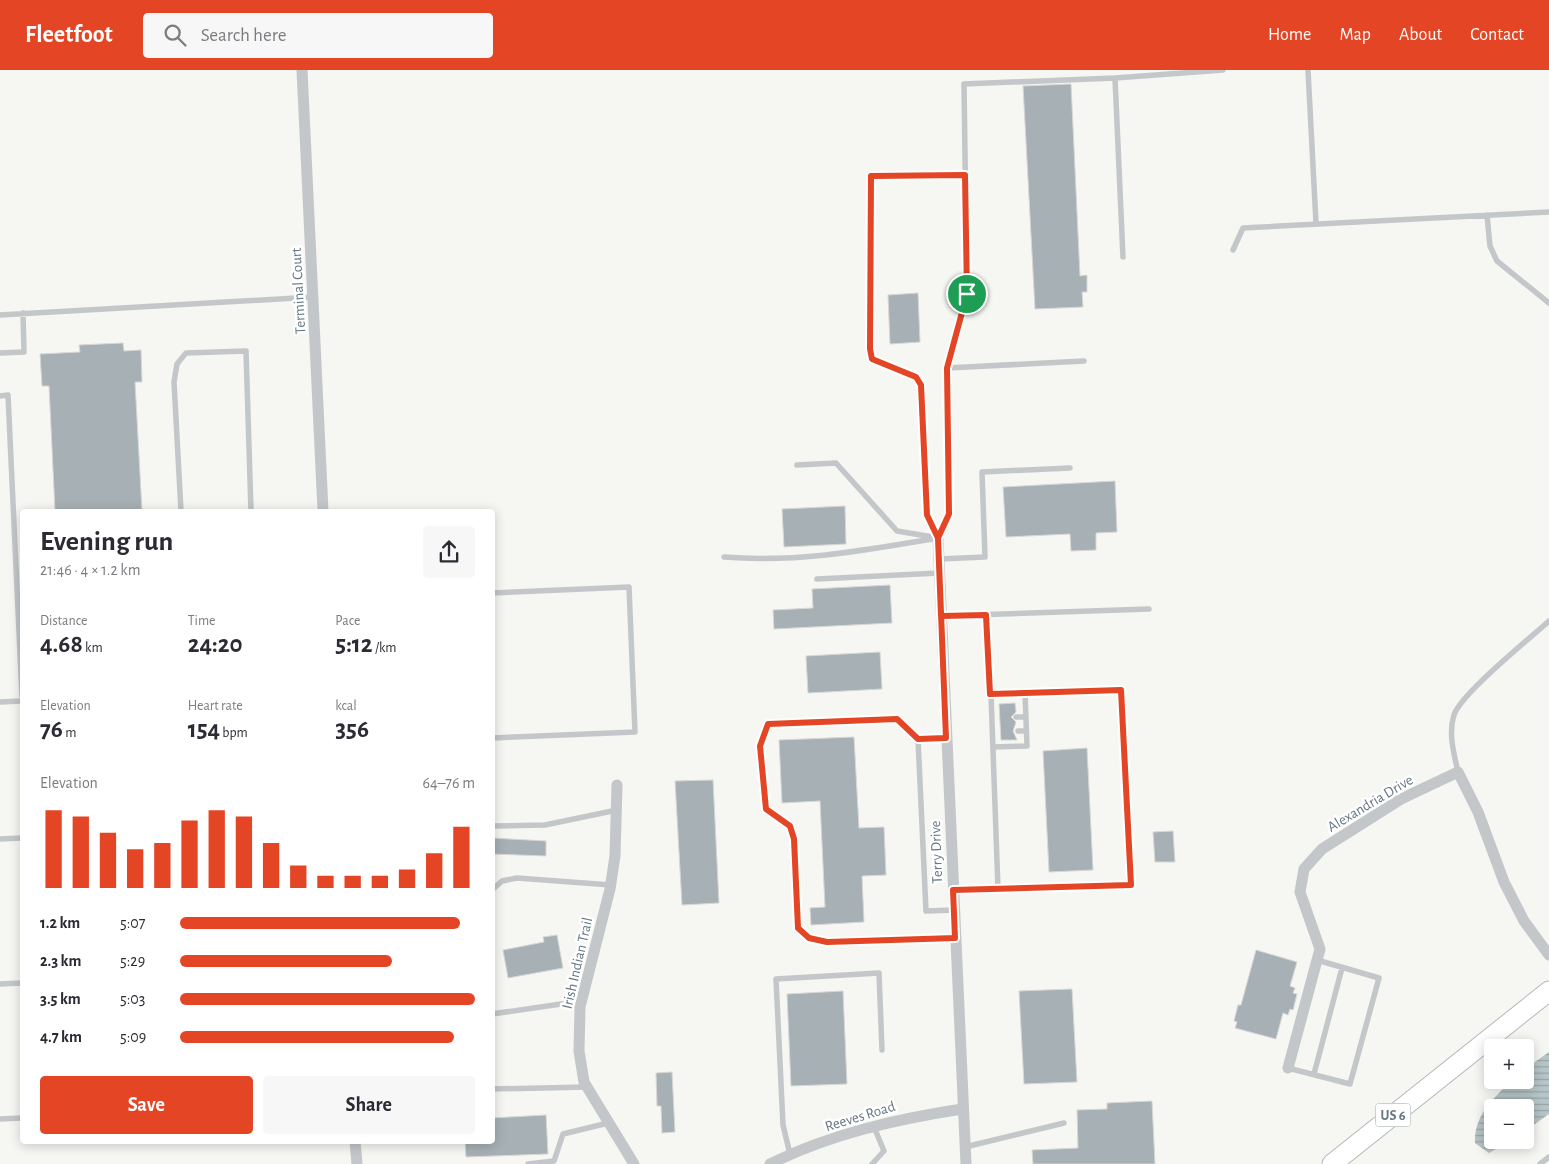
<!DOCTYPE html>
<meta charset="utf-8">
<style>
:root{--surface:#fff;--page:#f7f7f7;--text:#2b2b33;--muted:#7c7c81;--accent:#e44524}
body{margin:0;font-family:"Alegreya Sans",sans-serif;background:var(--page);color:var(--text);height:100vh;display:flex;flex-direction:column;font-size:19px;white-space:nowrap}
*{box-sizing:border-box;margin:0}
p{font-size:16px;color:var(--muted)}
.icon{flex:none;width:28px;height:28px;fill:none;stroke:currentColor;stroke-width:2;stroke-linecap:round;stroke-linejoin:round}
.map{position:relative;flex:1;overflow:hidden}
.drawer{position:absolute;left:20px;top:439px;width:475px;height:635px;display:flex;flex-direction:column;background:var(--surface);border-radius:5px;box-shadow:0 2px 12px #0003}
.drawer>*{flex:none}
.controls{position:absolute;left:1484px;top:969px;display:grid;gap:10px}
.controls a{display:grid;place-items:center;width:50px;height:50px;border-radius:5px;background:var(--surface);box-shadow:0 2px 12px #0003;font-size:25px}
.pin{position:absolute;display:grid;place-items:center;width:42px;height:42px;color:#fff;margin:-21px;border:2px solid #fff;border-radius:50%;box-shadow:0 1px 5px #0007}
.round{display:grid;place-items:center;flex:none;width:52px;height:52px;border-radius:5px;background:var(--page)}
.head{display:flex;align-items:center;justify-content:space-between;height:85px;padding:0 20px}
h1{font-size:28px;font-weight:700;line-height:38px}
.metrics{display:grid;grid-template-columns:repeat(3,1fr);gap:8px;height:85px;padding:5px 20px}
.metrics div{display:grid;align-content:center}
.metrics b{font-size:25px;font-weight:700}
.metrics small{font-size:14px;font-weight:400}
.metrics p{font-size:14px}
.chart{height:140px;padding:10px 20px}
.chart p{display:flex;justify-content:space-between}
.chart svg{width:100%;height:90px;margin-top:5px;stroke:var(--accent);stroke-width:6}
.button{display:flex;gap:10px;margin-top:auto;padding:10px 20px}
.button a{flex:1;height:58px;border-radius:5px;background:var(--accent);color:#fff;font-size:20px;font-weight:700;line-height:58px;text-align:center}
.button a+a{background:var(--page);color:var(--text)}
ul{padding:0 20px;list-style:none;font-size:16px}
li{display:grid;grid-template-columns:80px 60px 1fr;align-items:center;height:38px}
li i{height:12px;border-radius:6px;background:var(--accent)}
header{display:flex;align-items:center;gap:30px;box-sizing:border-box;height:70px;padding:0 25px;background:var(--accent);color:#fff}
header strong{font-size:24px}
nav{display:flex;gap:28px;margin-inline-start:auto;font-size:18px}
.search{width:350px;height:45px;background:var(--page);display:flex;align-items:center;gap:12px;box-sizing:border-box;padding:0 18px;border-radius:5px;color:var(--muted);font-size:19px}
.map>svg:first-child{display:block}
.water{fill:url(#water-rules)}
.building{fill:#a7b0b5;stroke:#d7d7d5}
.lines{fill:none;stroke-linecap:round;stroke-linejoin:round}
.primary-casing{stroke:#b4b9bc;stroke-width:21}
.lane{stroke:#c3c7ca;stroke-width:5.5}
.street{stroke:#c3c7ca;stroke-width:11}
.primary{stroke:#fff;stroke-width:19}
.route-casing{stroke:#fff;stroke-width:10}
.route{stroke:#e44524;stroke-width:6}
.labels{text-anchor:middle;stroke-width:5;stroke-linejoin:round;paint-order:stroke}
.shield{fill:#fff;stroke:#92a0a8;stroke-width:1}
.shield-label{font-size:14px;font-weight:bold;fill:#647783}
.street-label{font-size:15px;fill:#647783;stroke:#fff}
</style>
<header>
<strong>Fleetfoot</strong>
<div class="search"><svg class="icon" aria-label="search" viewBox="0 0 24 24"><circle cx="10" cy="10" r="6"/><path d="M15 15l6 6"/></svg>Search here</div>
<nav><a>Home</a><a>Map</a><a>About</a><a>Contact</a></nav>
</header>
<div class="map">
<svg width="1549" height="1094" viewBox="0 0 1549 1094">
<defs>
<pattern id="water-rules" width="6" height="5" patternUnits="userSpaceOnUse" patternTransform="scale(1.25)"><rect width="6" height="5" fill="#b6c5c7"/><path d="M0 2.5h6" fill="none" stroke="#98a5a7"/></pattern>
</defs>
<rect width="100%" height="100%" fill="#f6f6f2"/>
<path class="water" d="M1549,982V1044L1525,1061V1038H1492V1070H1512L1489,1083L1475,1073C1474,1045 1493,1029 1512,1010H1525V999Z"/>
<path class="building" d="M1071,14L1080,206L1087,205V222H1082L1083,237L1035,239L1023,16Z
M918,223L920,272L890,274L888,225Z
M123,273L124,281L141,280L142,312H135L142,441H55L49,316H42L40,284L80,282L79,275Z
M1115,411L1117,462L1096,463V480L1071,481L1070,464L1006,467L1003,417Z
M845,436L846,474L784,477L782,439Z
M890,515L892,553L774,559L773,540L813,538L812,519Z
M880,582L882,619L808,623L806,586Z
M1015,633L1016,642L1011,647L1016,652L1013,661L1017,670H1001L999,634Z
M854,667L859,758L884,757L886,805L862,806L864,852L811,855L810,838L825,837L820,731L782,733L779,670Z
M1087,678L1093,800L1049,802L1043,681Z
M713,710L719,833L682,835L675,711Z
M1173,761L1175,792H1155L1153,762Z
M492,768L546,771V786L492,784Z
M557,865L563,898L508,908L503,880L544,872L543,867Z
M1256,880L1297,892L1290,916L1295,918L1293,923L1297,924L1293,940L1290,939L1288,945L1283,943L1276,969L1235,958L1237,952L1234,951L1238,935H1241Z
M1072,919L1077,1012L1024,1014L1019,921Z
M843,921L847,1014L791,1016L787,924Z
M672,1002L675,1062L662,1063L661,1036H657L656,1003Z
M1152,1031L1155,1094H1033L1032,1080L1078,1078L1077,1040L1107,1039V1033Z
M546,1045L548,1084L466,1087L465,1071H492V1048Z"/>
<g class="lines">
<g class="primary-casing">
<path id="primary" d="M1332,1094L1549,921"/>
</g>
<path class="lane" d="M1308,0L1316,153
M1115,8L1223,0
M1487,145L1490,176L1497,191L1549,233
M1233,180L1243,158L1549,142
M0,245L313,227
M0,283L24,282L23,243
M947,298L967,224L964,14L1115,8L1123,187
M0,326L8,325L22,626
M797,395L836,393L897,461L933,467
M181,441L174,312L177,294L186,283L246,281L251,441
M938,468L927,445L921,315L915,307L872,289L870,279L871,106L965,105
M938,468L949,444L947,298L1084,291
M724,487C797,493 867,480 938,468
M939,489L985,487L982,402L1070,398
M817,509L939,503
M492,523L629,517L635,662L492,668
M986,545L991,624
M941,546L1149,539
M0,632L22,631
M1016,647H1026
M1018,661H1026
M946,668L918,669L926,841L954,840
M918,669L897,649L768,654L760,676L766,739L790,756L794,769L798,858L809,868L827,872L955,868
M993,677L1027,676L1025,623
M1458,702C1454,684 1448,663 1454,645C1461,624 1529,569 1549,551
M492,756L545,755L617,740
M0,769L22,768
M492,820L502,811L517,808L611,815
M953,820L1131,815L1121,620L991,624L998,819
M0,914L22,913
M492,944L568,933L580,937
M1288,998L1350,1014L1379,908L1317,890
M1314,1004L1342,898
M492,1019L587,1017
M0,1049L22,1048
M965,1077L1064,1053
M790,1084L783,1055L776,909L879,903L882,980
M528,1094L554,1091L563,1064L608,1053
M872,1094L884,1081L874,1057
M1540,1094L1549,1087"/>
<path class="street" d="M302,0L323,441
M938,468L966,1094
M617,715L615,786L610,819L580,937L579,981L584,1012L634,1094
M1288,998L1320,879L1300,822L1304,799L1322,779L1401,729L1458,702L1478,742L1504,812L1524,851L1549,885
M355,1071L357,1094
M770,1094C830,1064 897,1049 962,1039"/>
<use href="#primary" class="primary"/>
</g>
<g class="lines">
<g class="route-casing">
<path id="route" d="M967,224L947,298L949,444L938,468L946,668L918,669L897,649L768,654L760,676L766,739L790,756L794,769L798,858L809,868L827,872L955,868L953,820L1131,815L1121,620L990,624L986,545L941,546L938,468L927,445L921,315L916,307L872,289L870,279L871,106L965,105L967,224"/>
</g>
<use href="#route" class="route"/>
</g>
<g class="labels">
<rect class="shield" x="1375.5" y="1033.5" width="35" height="23" rx="4"/>
<g class="shield-label">
<text x="1393" y="1050">US 6</text>
</g>
<g class="street-label">
<text transform="translate(298 221) rotate(-93)" y="5">Terminal Court</text>
<text transform="translate(1370 733) rotate(-31)" y="5">Alexandria Drive</text>
<text transform="translate(936 782) rotate(-92)" y="5">Terry Drive</text>
<text transform="translate(577 893) rotate(-77)" y="5">Irish Indian Trail</text>
<text transform="translate(860 1046) rotate(-17)" y="5">Reeves Road</text>
</g>
</g>
</svg>
<div class="controls">
<a>+</a>
<a>−</a>
</div>
<div class="pin" style="left:967px;top:224px;background:#1e9e55"><svg class="icon" aria-label="arrive" viewBox="0 0 24 24"><path d="M6 21V4h12l-3 4 3 4H6"/></svg></div>
<section class="drawer">
<div class="head"><div><h1>Evening run</h1><p>21:46 · 4 × 1.2 km</p></div><a class="round"><svg class="icon" aria-label="share" viewBox="0 0 24 24"><path d="M12 15V3M7 8l5-5 5 5M5 13v7h14v-7"/></svg></a></div>
<div class="metrics">
<div><p>Distance</p><b>4.68<small> km</small></b></div>
<div><p>Time</p><b>24:20</b></div>
<div><p>Pace</p><b>5:12<small> /km</small></b></div>
</div>
<div class="metrics">
<div><p>Elevation</p><b>76<small> m</small></b></div>
<div><p>Heart rate</p><b>154<small> bpm</small></b></div>
<div><p>kcal</p><b>356</b></div>
</div>
<div class="chart"><p><span>Elevation</span>64–76 m</p>
<svg viewBox="0 0 160 44" preserveAspectRatio="none"><path d="M5 44V6M15 44V9M25 44V17M35 44V25M45 44V22M55 44V11M65 44V6M75 44V9M85 44V22M95 44V33M105 44V38M115 44V38M125 44V38M135 44V35M145 44V27M155 44V14"/></svg>
</div>
<ul>
<li><b>1.2 km</b>5:07<i style="width:95%"></i></li>
<li><b>2.3 km</b>5:29<i style="width:72%"></i></li>
<li><b>3.5 km</b>5:03<i style="width:100%"></i></li>
<li><b>4.7 km</b>5:09<i style="width:93%"></i></li>
</ul>
<div class="button"><a>Save</a><a>Share</a></div>
</section>
</div>
